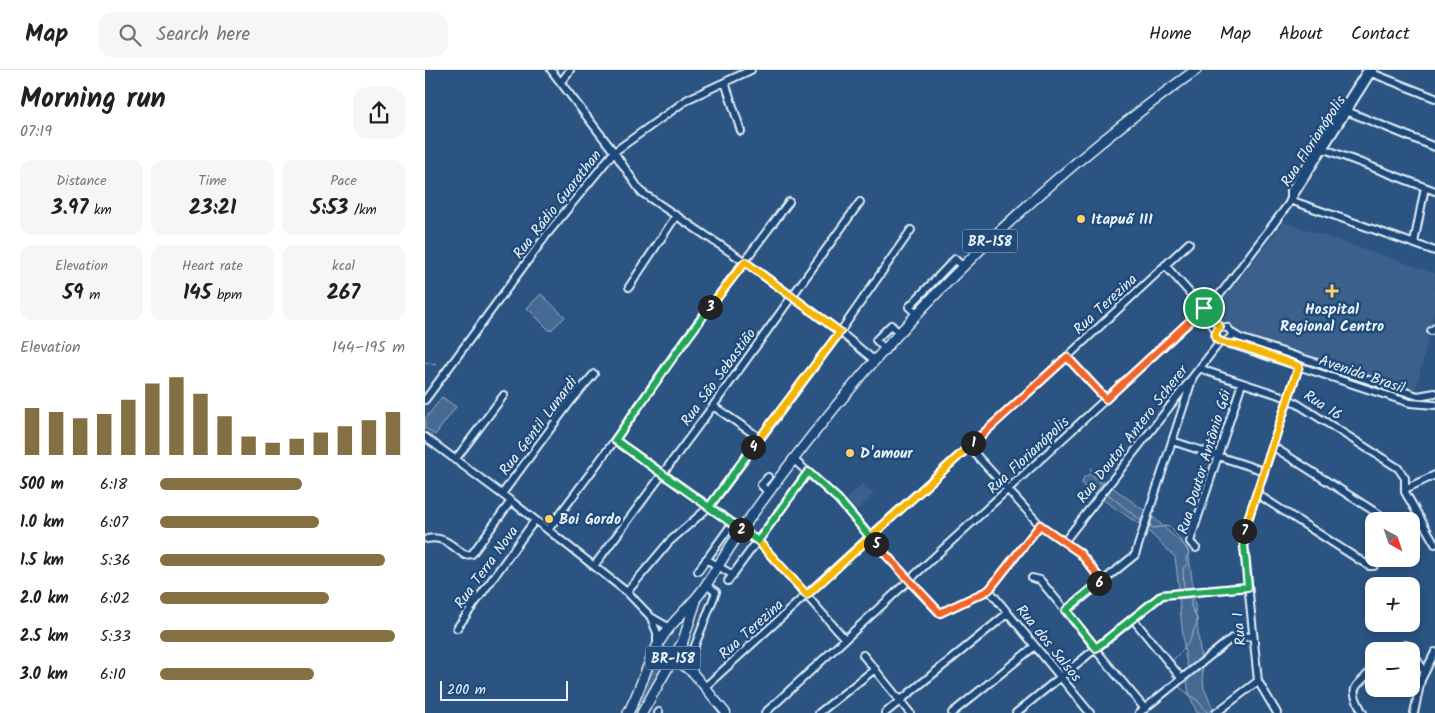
<!DOCTYPE html>
<meta charset="utf-8">
<style>
:root{--surface:#fff;--page:#f6f6f6;--text:#202124;--muted:#757577;--line:#e0e0e0;--accent:#847042}
body{margin:0;font-family:Kalam,sans-serif;background:var(--page);color:var(--text);height:100vh;display:flex;flex-direction:column;font-size:19px;white-space:nowrap}
*{box-sizing:border-box;margin:0}
p{font-size:16px;color:var(--muted)}
.icon{flex:none;width:28px;height:28px;fill:none;stroke:currentColor;stroke-width:2;stroke-linecap:round;stroke-linejoin:round}
.map{position:relative;flex:1;overflow:hidden}
.details{display:flex;flex-direction:column;background:var(--surface);width:425px}
.details>*{flex:none}
.needle{width:32px;rotate:140deg}
.controls{position:absolute;left:940px;top:442px;display:grid;gap:10px}
.controls a{display:grid;place-items:center;width:55px;height:55px;border-radius:10px;background:var(--surface);box-shadow:0 2px 8px #0003;font-size:25px}
.scale{position:absolute;left:15px;bottom:12px;width:128px;box-sizing:border-box;padding-left:5px;border:2px solid #e8f1f8;border-top:0;font-size:14px;line-height:18px;white-space:nowrap;color:#e8f1f8;-webkit-text-stroke:4px #1f4a7a;paint-order:stroke}
.pin{position:absolute;display:grid;place-items:center;width:42px;height:42px;color:#fff;margin:-21px;border:2px solid #fff;border-radius:50%;box-shadow:0 1px 5px #0007}
.km{position:absolute;width:25px;height:25px;margin:-12px;border-radius:50%;background:#222;color:#fff;font-size:14px;line-height:25px;text-align:center}
.round{display:grid;place-items:center;flex:none;width:52px;height:52px;border-radius:15px;background:var(--page)}
.overview{display:flex;align-items:center;justify-content:space-between;height:85px;padding:0 20px}
h1{font-size:28px;font-weight:600;line-height:38px}
.metrics{display:grid;grid-template-columns:repeat(3,1fr);gap:8px;height:85px;padding:5px 20px}
.metrics div{display:grid;align-content:center;border-radius:12px;background:var(--page);text-align:center}
.metrics b{font-size:21px;font-weight:600}
.metrics small{font-size:14px;font-weight:400}
.metrics p{font-size:14px}
.chart{height:140px;padding:10px 20px}
.chart p{display:flex;justify-content:space-between}
.chart svg{width:100%;height:90px;margin-top:5px;stroke:var(--accent);stroke-width:6}
ul{padding:0 20px;list-style:none;font-size:16px}
li{display:grid;grid-template-columns:80px 60px 1fr;align-items:center;height:38px}
li i{height:12px;border-radius:6px;background:var(--accent)}
header{display:flex;align-items:center;gap:30px;box-sizing:border-box;height:70px;padding:0 25px;background:var(--surface);border-bottom:1px solid var(--line)}
header strong{font-size:24px}
nav{display:flex;gap:28px;margin-inline-start:auto;font-size:18px}
.search{width:350px;height:45px;background:var(--page);display:flex;align-items:center;gap:12px;box-sizing:border-box;padding:0 18px;border-radius:15px;color:var(--muted);font-size:19px}
main{display:flex;flex:1;min-height:0}
.map>svg:first-child{display:block}
.built{fill:#3a608b}
.green{fill:#476b93;stroke:#98aec6}
.lines{fill:none;stroke-linecap:round;stroke-linejoin:round}
.stream{stroke:#a0b6cb;stroke-width:1}
.minor-casing{stroke:#e8f1f8;stroke-width:10}
.major-casing{stroke:#e8f1f8;stroke-width:11}
.highway-casing{stroke:#e8f1f8;stroke-width:12}
.minor{stroke:#1f4a7a;stroke-width:6}
.major{stroke:#1f4a7a;stroke-width:8}
.highway{stroke:#1f4a7a;stroke-width:9}
.split-1-casing{stroke:#fff;stroke-width:10}
.split-2-casing{stroke:#fff;stroke-width:10}
.split-3-casing{stroke:#fff;stroke-width:10}
.split-4-casing{stroke:#fff;stroke-width:10}
.split-5-casing{stroke:#fff;stroke-width:10}
.split-6-casing{stroke:#fff;stroke-width:10}
.split-7-casing{stroke:#fff;stroke-width:10}
.split-8-casing{stroke:#fff;stroke-width:10}
.split-1{stroke:#f0652b;stroke-width:6}
.split-2{stroke:#f5b400;stroke-width:6}
.split-3{stroke:#22a559;stroke-width:6}
.split-4{stroke:#f5b400;stroke-width:6}
.split-5{stroke:#22a559;stroke-width:6}
.split-6{stroke:#f0652b;stroke-width:6}
.split-7{stroke:#22a559;stroke-width:6}
.split-8{stroke:#f5b400;stroke-width:6}
.poi-dot{fill:#ffd166;stroke:#1f4a7a;stroke-width:2}
.labels{text-anchor:middle;stroke-width:5;stroke-linejoin:round;paint-order:stroke}
.shield{fill:#1f4a7a;stroke:#acbfd2;stroke-width:1}
.shield-label{font-size:14px;font-weight:bold;fill:#e8f1f8}
.street-label{font-size:15px;fill:#e8f1f8;stroke:#1f4a7a}
.poi-label{font-size:15px;font-weight:bold;fill:#e8f1f8;stroke:#1f4a7a;text-anchor:start}
</style>
<header>
<strong>Map</strong>
<div class="search"><svg class="icon" aria-label="search" viewBox="0 0 24 24"><circle cx="10" cy="10" r="6"/><path d="M15 15l6 6"/></svg>Search here</div>
<nav><a>Home</a><a>Map</a><a>About</a><a>Contact</a></nav>
</header>
<main>
<section class="details">
<div class="overview"><div><h1>Morning run</h1><p>07:19</p></div><a class="round"><svg class="icon" aria-label="share" viewBox="0 0 24 24"><path d="M12 15V3M7 8l5-5 5 5M5 13v7h14v-7"/></svg></a></div>
<div class="metrics">
<div><p>Distance</p><b>3.97<small> km</small></b></div>
<div><p>Time</p><b>23:21</b></div>
<div><p>Pace</p><b>5:53<small> /km</small></b></div>
</div>
<div class="metrics">
<div><p>Elevation</p><b>59<small> m</small></b></div>
<div><p>Heart rate</p><b>145<small> bpm</small></b></div>
<div><p>kcal</p><b>267</b></div>
</div>
<div class="chart"><p><span>Elevation</span>144–195 m</p>
<svg viewBox="0 0 160 44" preserveAspectRatio="none"><path d="M5 44V21M15 44V23M25 44V26M35 44V24M45 44V17M55 44V9M65 44V6M75 44V14M85 44V25M95 44V35M105 44V38M115 44V36M125 44V33M135 44V30M145 44V27M155 44V23"/></svg>
</div>
<ul>
<li><b>500 m</b>6:18<i style="width:58%"></i></li>
<li><b>1.0 km</b>6:07<i style="width:65%"></i></li>
<li><b>1.5 km</b>5:36<i style="width:92%"></i></li>
<li><b>2.0 km</b>6:02<i style="width:69%"></i></li>
<li><b>2.5 km</b>5:33<i style="width:96%"></i></li>
<li><b>3.0 km</b>6:10<i style="width:63%"></i></li>
</ul>
</section>
<div class="map">
<svg width="1010" height="643" viewBox="0 0 1010 643">
<rect width="100%" height="100%" fill="#2b5482"/>
<filter id="ink" filterUnits="userSpaceOnUse"><feTurbulence type="fractalNoise" baseFrequency=".02" numOctaves="2"/><feDisplacementMap in="SourceGraphic" scale="10" xChannelSelector="R" yChannelSelector="G"/><feConvolveMatrix kernelMatrix="1 2 1 2 8 2 1 2 1" color-interpolation-filters="sRGB"/></filter>
<g filter="url(#ink)">
<path class="built" d="M859,152L1010,203V238L991,320L811,261L802,252H796L788,243Z
M438,413L449,424L429,442L419,431Z"/>
<path class="green" d="M116,224L140,247L125,261L102,238Z
M17,327L31,337L10,365L0,358V349Z
M665,404L679,412L669,424L660,418L657,413L659,407Z
M687,417L720,441L715,455L677,429Z
M728,447L763,479L768,517L754,519L750,487L723,461Z
M769,527L776,589L763,599L760,585L754,529Z
M234,585L244,589L211,643H206L216,625Z
M777,598L779,618L788,639L783,643H772L764,624L762,610Z"/>
<g class="lines">
<path class="stream" d="M0,292L11,295
M665,398L679,418
M681,421L684,425L718,452
M722,454L728,458L742,456L747,459L762,479L764,483L761,488L762,495L758,498L759,520
M746,592C753,585 760,578 765,570C768,564 769,557 773,551L766,536V528L762,526
M743,596L750,610
M753,616L773,631L783,643"/>
<g class="minor-casing">
<path id="minor" d="M126,0L189,82L216,122L320,192L415,262L449,290
M944,2L1010,28
M136,12L145,0
M300,12L316,61
M919,40L1010,77
M897,78L1010,121
M866,129V120L942,0
M865,130L1010,181
M989,173L1000,117
M740,195L795,257
M204,217L251,146
M776,241L791,260V269L795,272H800L806,267L807,263L803,258L795,257L791,260
M492,244L484,237L530,189L538,197
M1006,261L1010,258
M807,263L815,268L993,326L1010,323
M800,272L985,333L1010,335
M460,279L451,270L466,255L474,263
M642,287L681,329
M775,298L784,302L863,328L973,398L980,408V422L1010,474
M0,330L123,163L189,82L263,29L326,0
M288,336L335,368
M0,367L86,431L202,522L226,547L245,558
M190,370L333,471L420,569
M747,371L839,401
M847,376L955,445L959,448V451
M544,377L615,455L655,483L677,511
M30,390L79,325
M369,390L413,429L484,511L515,543L564,520L615,455
M343,407L336,415L344,423
M980,419L1010,405
M77,424L146,331L169,304
M832,424L944,496H949L951,489
M123,460L190,370L251,282L364,132
M2,469C18,465 27,476 40,485L47,484L86,431
M639,472L795,272
M771,478L765,472L767,465L817,313
M281,489L308,505
M169,496L288,336L435,132
M273,501L307,454
M607,508L615,510L671,578
M303,511L383,402
M564,520L665,643
M202,522L244,472L284,437L415,262L486,160
M641,541L710,485L768,307
M226,548L232,563V576
M708,549L757,609
M32,558L110,450
M269,578L291,522L281,515
M670,579L720,639
M970,581L980,575L983,576L1000,602
M438,585L485,643
M280,617L642,287L764,173
M233,643L234,642
M340,643L797,222L862,136L948,0
M394,643L450,599
M460,643L583,543
M527,643L610,576
M591,643L737,525L823,517
M714,643L807,568L828,566
M791,643L833,611
M852,643L833,611L818,465L874,296
M938,643C920,611 934,620 949,596
M989,643L996,610L1010,582"/>
</g>
<g class="major-casing">
<path id="major" d="M258,571V582L267,600
M248,588L269,604L301,643"/>
</g>
<g class="highway-casing">
<path id="highway" d="M232,576L239,585L248,588
M203,643C216,620 221,594 235,571C246,551 266,537 279,518C292,498 304,478 317,459C442,282 595,125 771,0
M217,643L258,571L270,534"/>
</g>
<use href="#minor" class="minor"/>
<use href="#major" class="major"/>
<use href="#highway" class="highway"/>
</g>
</g>
<g class="lines" filter="url(#ink)">
<g class="split-1-casing">
<path id="split-1" d="M548,373L642,287L681,329L779,238"/>
</g>
<g class="split-2-casing">
<path id="split-2" d="M316,460L333,471L382,525L548,373"/>
</g>
<g class="split-3-casing">
<path id="split-3" d="M285,237L252,282L190,370L316,460"/>
</g>
<g class="split-4-casing">
<path id="split-4" d="M285,237L320,192L415,262L328,377"/>
</g>
<g class="split-5-casing">
<path id="split-5" d="M328,377L284,437L333,471L383,402L413,429L451,474"/>
</g>
<g class="split-6-casing">
<path id="split-6" d="M451,474L515,543L564,520L615,455L655,483L677,511L674,513"/>
</g>
<g class="split-7-casing">
<path id="split-7" d="M674,513L641,540L671,578L737,525L823,517L818,465L819,461"/>
</g>
<g class="split-8-casing">
<path id="split-8" d="M779,238L795,257C791,261 788,266 793,270C797,274 807,274 812,275C833,281 853,289 874,296L819,461"/>
</g>
<use href="#split-1" class="split-1"/>
<use href="#split-2" class="split-2"/>
<use href="#split-3" class="split-3"/>
<use href="#split-4" class="split-4"/>
<use href="#split-5" class="split-5"/>
<use href="#split-6" class="split-6"/>
<use href="#split-7" class="split-7"/>
<use href="#split-8" class="split-8"/>
</g>
<g class="poi-dot">
<circle cx="656" cy="149" r="5"/>
<path d="M904.5 213.5h5v5h5v5h-5v5h-5v-5h-5v-5h5z"/>
<circle cx="425" cy="383" r="5"/>
<circle cx="124" cy="449" r="5"/>
</g>
<g class="labels">
<g class="shield">
<rect x="537.5" y="159.5" width="55" height="23" rx="4"/>
<rect x="220.5" y="576.5" width="55" height="23" rx="4"/>
</g>
<g class="shield-label">
<text x="565" y="176">BR-158</text>
<text x="248" y="593">BR-158</text>
</g>
<g class="street-label">
<text transform="translate(888 71) rotate(-57)" y="5">Rua Florianópolis</text>
<text transform="translate(132 134) rotate(-52)" y="5">Rua Rádio Guarathan</text>
<text transform="translate(680 234) rotate(-43)" y="5">Rua Terezina</text>
<text transform="translate(937 304) rotate(19)" y="5">Avenida Brasil</text>
<text transform="translate(293 307) rotate(-54)" y="5">Rua São Sebastião</text>
<text transform="translate(898 335) rotate(33)" y="5">Rua 16</text>
<text transform="translate(113 356) rotate(-53)" y="5">Rua Gentil Lunardi</text>
<text transform="translate(707 364) rotate(-52)" y="5">Rua Doutor Antero Scherer</text>
<text transform="translate(603 385) rotate(-43)" y="5">Rua Florianópolis</text>
<text transform="translate(779 392) rotate(-73)" y="5">Rua Doutor Antônio Gói</text>
<text transform="translate(61 497) rotate(-54)" y="5">Rua Terra Nova</text>
<text transform="translate(326 559) rotate(-42)" y="5">Rua Terezina</text>
<text transform="translate(814 559) rotate(-96)" y="5">Rua 1</text>
<text transform="translate(624 573) rotate(51)" y="5">Rua dos Salsos</text>
</g>
<g class="poi-label">
<text x="666" y="154">Itapuã III</text>
<text x="907" y="244" text-anchor="middle">Hospital<tspan x="907" dy="17">Regional Centro</tspan></text>
<text x="435" y="388">D'amour</text>
<text x="134" y="454">Boi Gordo</text>
</g>
</g>
</svg>
<div class="controls">
<a><svg class="needle" viewBox="-14 -14 28 28"><path d="M0-13l5 13h-10z" fill="#e53935"/><path d="M0 13l5-13h-10z" fill="#757577"/></svg></a>
<a>+</a>
<a>−</a>
</div>
<div class="scale">200 m</div>
<div class="pin" style="left:779px;top:238px;background:#1e9e55"><svg class="icon" aria-label="arrive" viewBox="0 0 24 24"><path d="M6 21V4h12l-3 4 3 4H6"/></svg></div>
<b class="km" style="left:548px;top:373px">1</b>
<b class="km" style="left:316px;top:460px">2</b>
<b class="km" style="left:285px;top:237px">3</b>
<b class="km" style="left:328px;top:377px">4</b>
<b class="km" style="left:451px;top:474px">5</b>
<b class="km" style="left:674px;top:513px">6</b>
<b class="km" style="left:819px;top:461px">7</b>
</div>
</main>
